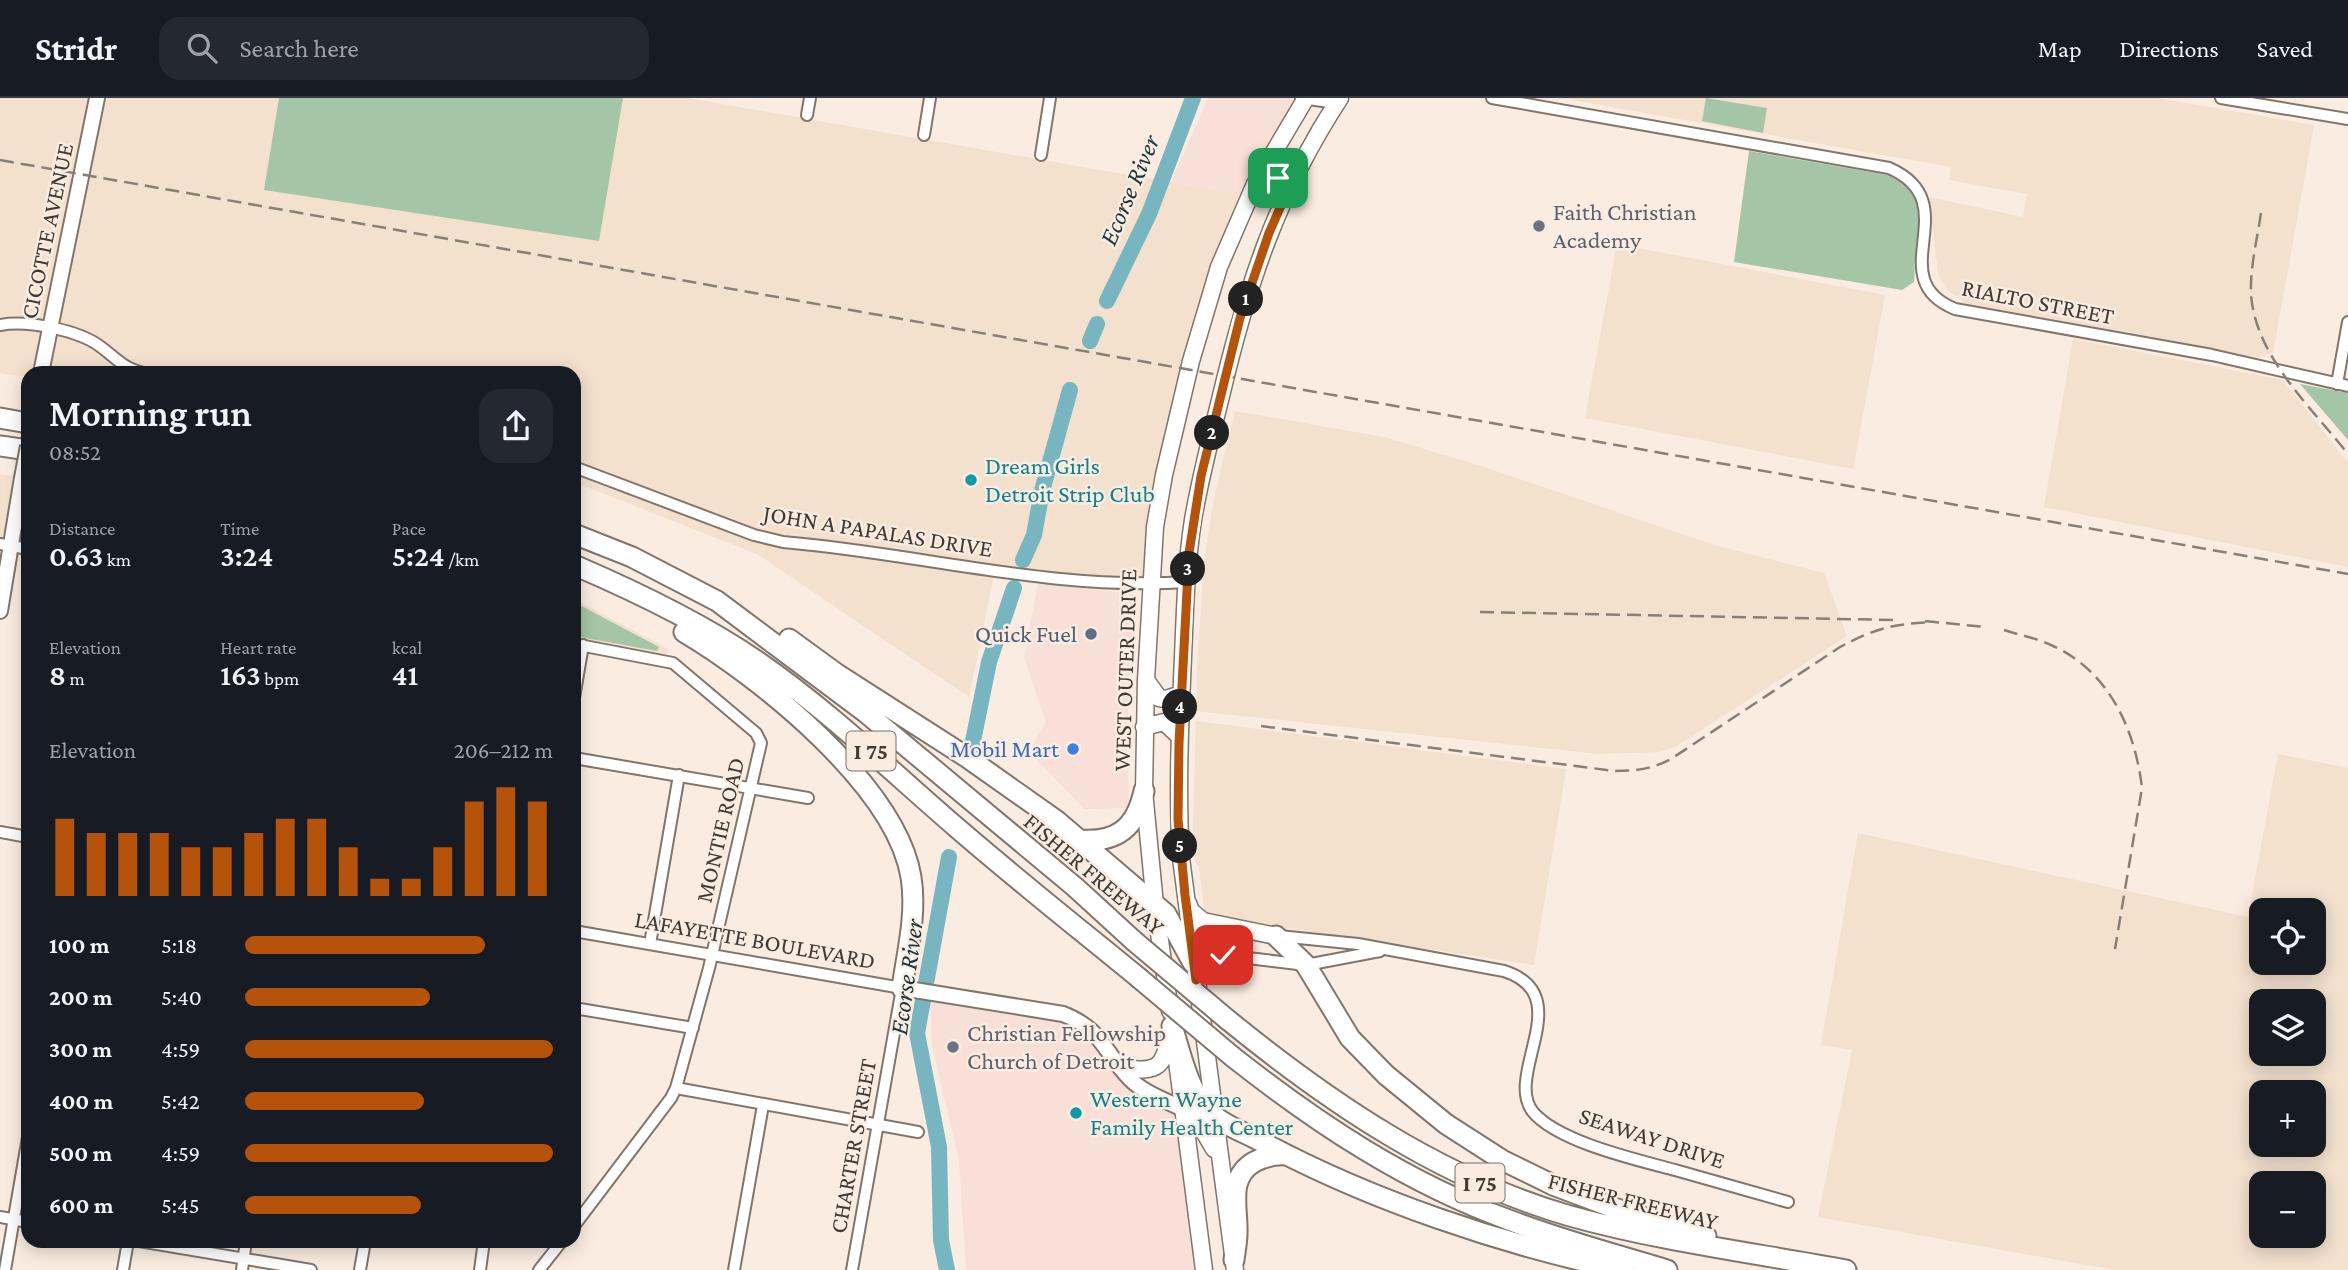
<!DOCTYPE html>
<meta charset="utf-8">
<style>
:root{--surface:#171b24;--page:#242831;--text:#f1f3f6;--muted:#9ea1a6;--line:#363941;--accent:#b45309}
body{margin:0;font-family:"Crimson Pro",serif;background:var(--page);color:var(--text);height:100vh;display:flex;flex-direction:column;font-size:26px;white-space:nowrap}
*{box-sizing:border-box;margin:0}
p{font-size:23px;color:var(--muted)}
.icon{flex:none;width:38px;height:38px;fill:none;stroke:currentColor;stroke-width:2;stroke-linecap:round;stroke-linejoin:round}
.map{position:relative;flex:1;overflow:hidden}
.drawer{position:absolute;left:21px;top:268px;width:560px;height:882px;display:flex;flex-direction:column;background:var(--surface);border-radius:21px;box-shadow:0 4px 18px #0003}
.drawer>*{flex:none}
.tools{position:absolute;left:2249px;top:800px;display:grid;gap:14px}
.tools a{display:grid;place-items:center;width:77px;height:77px;border-radius:14px;background:var(--surface);box-shadow:0 4px 18px #0003;font-size:35px}
.pin{position:absolute;display:grid;place-items:center;width:60px;height:60px;color:#fff;margin:-30px;border-radius:14px;box-shadow:0 4px 10px #0006}
.km{position:absolute;width:35px;height:35px;margin:-18px;border-radius:50%;background:#222;color:#fff;font-size:19px;line-height:35px;text-align:center}
.round{display:grid;place-items:center;flex:none;width:74px;height:74px;border-radius:21px;background:var(--page)}
.summary{display:flex;align-items:center;justify-content:space-between;height:119px;padding:0 28px}
h1{font-size:38px;font-weight:600;line-height:52px}
.figures{display:grid;grid-template-columns:repeat(3,1fr);gap:10px;height:119px;padding:7px 28px}
.figures div{display:grid;align-content:center}
.figures b{font-size:30px;font-weight:600}
.figures small{font-size:19px;font-weight:400}
.figures p{font-size:19px}
.chart{height:196px;padding:14px 28px}
.chart p{display:flex;justify-content:space-between}
.chart svg{width:100%;height:126px;margin-top:7px;stroke:var(--accent);stroke-width:6}
ul{padding:0 28px;list-style:none;font-size:23px}
li{display:grid;grid-template-columns:112px 84px 1fr;align-items:center;height:52px}
li i{height:18px;border-radius:9px;background:var(--accent)}
header{display:flex;align-items:center;gap:42px;box-sizing:border-box;height:98px;padding:0 35px;background:var(--surface);border-bottom:2px solid var(--line)}
header strong{font-size:33px}
nav{display:flex;gap:38px;margin-inline-start:auto;font-size:24px}
.search{width:490px;height:63px;background:var(--page);display:flex;align-items:center;gap:18px;box-sizing:border-box;padding:0 24px;border-radius:21px;color:var(--muted);font-size:26px}
.map>svg:first-child{display:block}
.commercial{fill:#f8dfd8}
.built{fill:#f3e0cd;fill-rule:evenodd}
.green{fill:#a4c6a6}
.lines{fill:none;stroke-linecap:round;stroke-linejoin:round}
.river{stroke:#77b6c1;stroke-width:16}
.minor-casing{stroke:#82766b;stroke-width:14}
.tertiary-casing{stroke:#82766b;stroke-width:18}
.secondary-casing{stroke:#82766b;stroke-width:19}
.motorway-casing{stroke:#82766b;stroke-width:23}
.minor{stroke:#fff;stroke-width:10}
.tertiary{stroke:#fff;stroke-width:14}
.secondary{stroke:#fff;stroke-width:16}
.motorway{stroke:#fff;stroke-width:19}
.rail{stroke:#887f77;stroke-width:2.5;stroke-dasharray:14 7;stroke-linecap:butt}
.tertiary-bridge-casing{stroke:#82766b;stroke-width:18;stroke-linecap:butt}
.motorway-bridge-casing{stroke:#82766b;stroke-width:23;stroke-linecap:butt}
.tertiary-bridge{stroke:#fff;stroke-width:14}
.motorway-bridge{stroke:#fff;stroke-width:19}
.route-casing{stroke:#fff;stroke-width:14}
.route{stroke:#b45309;stroke-width:9}
.worship-dot{fill:#6b7280;stroke:#faece0;stroke-width:2.5}
.culture-dot{fill:#0f9aa8;stroke:#faece0;stroke-width:2.5}
.service-dot{fill:#5c6f8a;stroke:#faece0;stroke-width:2.5}
.shop-dot{fill:#3f7fe0;stroke:#faece0;stroke-width:2.5}
.labels{text-anchor:middle;stroke-width:5;stroke-linejoin:round;paint-order:stroke}
.shield{fill:#faece0;stroke:#787069;stroke-width:2}
.shield-label{font-size:23px;font-weight:bold;fill:#413b36}
.worship-label{font-size:24px;fill:#5b616d;stroke:#faece0;text-anchor:start}
.street-label{font-size:24px;fill:#413b36;stroke:#faece0}
.culture-label{font-size:24px;fill:#0d838f;stroke:#faece0;text-anchor:start}
.service-label{font-size:24px;fill:#4e5e75;stroke:#faece0;text-anchor:end}
.shop-label{font-size:24px;fill:#366cbe;stroke:#faece0;text-anchor:end}
.water-label{font-size:26px;font-style:italic;fill:#18383d;stroke:#faece0}
</style>
<header>
<strong>Stridr</strong>
<div class="search"><svg class="icon" aria-label="search" viewBox="0 0 24 24"><circle cx="10" cy="10" r="6"/><path d="M15 15l6 6"/></svg>Search here</div>
<nav><a>Map</a><a>Directions</a><a>Saved</a></nav>
</header>
<div class="map">
<svg width="2348" height="1172" viewBox="0 0 2348 1172">
<rect width="100%" height="100%" fill="#faece0"/>
<path class="commercial" d="M1208,0H1306L1249,98L1171,84Z
M1038,485L1134,496L1127,636L1129,710L1084,711L1029,653L1046,624L1024,560Z
M930,895L1078,922L1128,979L1183,1011L1204,1172H966L959,1062L932,947Z"/>
<path class="built" d="M0,0H279L264,92L599,143L623,0H688L1249,98L1202,221L1150,486L995,472L969,599L757,456L574,384V275H28V279L0,275Z
M1560,0H2156L2314,27L2273,255L2256,260L1976,210L1965,205L1946,191L1938,175L1929,99L2023,119L2027,96L1949,82L1951,69Z
M1617,146L1885,197L1853,371L1585,320Z
M2073,241L2283,282L2348,365V469L2044,409Z
M1235,313L1384,339L1481,368L1714,447L1824,475L1847,538L1677,648L1660,654L1598,656L1196,613L1197,569L1204,464L1213,405Z
M0,376L28,381V451L0,446Z
M574,501L668,551L665,562L574,546Z
M1196,623L1566,671L1534,867L1205,818L1199,770L1192,757Z
M2278,656L2348,670V1172H2114L1818,1119L1852,952L1821,947L1858,735L2248,819ZM2314,812V864H2261V812ZM2261,903H2314V956H2261ZM2261,994H2314V1046H2261ZM2261,1085H2314V1138H2261Z"/>
<path class="green" d="M279,0H623L599,143L264,92Z
M1706,0L1767,10L1763,35L1702,23Z
M1749,53L1887,77C1928,96 1921,124 1915,162C1914,170 1915,177 1914,184L1902,192L1734,164Z
M2300,286L2348,295V342Z
M574,504L659,549L657,553L574,538Z"/>
<g class="lines">
<path class="river" d="M1107,203L1149,116L1193,0
M1090,243L1097,226
M1023,462L1034,437L1042,393L1070,292
M972,648L989,564L1014,490
M947,1172L941,1142L939,1049L917,935L949,759"/>
<g class="minor-casing">
<path id="minor" d="M1301,0L1337,5
M1492,0L1889,70C1969,105 1879,180 1955,211L2212,257L2348,288
M2221,0L2348,21
M807,17L810,0
M924,37L930,0
M1041,57L1050,0
M0,227C27,222 79,232 101,249C118,262 122,269 143,275
M2337,286L2348,224
M574,369L754,437L783,444C917,455 1051,493 1187,484
M0,446L28,451
M574,546L673,565L756,635L761,645L709,870L676,990L671,1000L574,1128
M574,600L583,547
M574,660L808,700
M0,734L28,739
M574,833L902,890L852,1172
M1279,838L1358,846L1504,873C1579,897 1503,977 1533,1014C1558,1044 1638,1062 1675,1072C1713,1083 1750,1093 1788,1104
M650,846L679,677
M1196,882L1210,864L1223,857L1306,867L1380,853
M574,910L693,930
M676,990L918,1034
M0,1119L28,1124
M139,1143L311,1172
M5,1172L28,1039
M123,1172L128,1143
M242,1172L246,1143
M360,1172L365,1143
M480,1172L484,1143
M539,1172L562,1143
M734,1172L763,1007"/>
</g>
<g class="tertiary-casing">
<path id="tertiary" d="M41,275L97,0
M0,513L22,380
M902,890L1063,916C1102,931 1104,954 1130,981C1144,995 1165,1002 1183,1011"/>
</g>
<g class="secondary-casing">
<path id="secondary" d="M1270,63L1278,80L1291,85
M1146,582L1159,600L1166,601L1181,596
M1144,629L1164,624L1179,638
M1188,805L1191,813L1203,823L1276,838
M1170,913L1155,807L1144,693L1146,582L1155,429L1164,377L1191,263L1219,169L1255,86L1306,0
M1177,963L1204,1172
M1122,970C1165,976 1163,965 1172,928
M1183,1011L1196,1020L1214,1051
M1235,1172L1181,760C1177,693 1180,626 1183,559C1185,513 1186,467 1193,422C1200,380 1211,339 1221,298C1247,188 1277,96 1340,0"/>
</g>
<g class="motorway-casing">
<path id="motorway" d="M0,320L28,325
M0,348L28,352
M574,436L632,459L717,503L865,614L1075,789L1134,843
M574,467C637,494 700,524 757,563C828,612 890,672 956,729C1016,781 1078,830 1139,880
M684,534C760,579 896,688 911,779C917,816 907,854 902,890
M789,541L837,576L968,660L1057,723L1166,816L1193,865
M1079,742C1117,745 1136,730 1144,693
M1276,838L1306,867L1350,940L1386,977L1446,1026L1502,1062L1553,1087L1625,1114L1706,1138
M1228,922C1330,1005 1442,1081 1570,1118C1660,1143 1754,1155 1846,1172
M1172,928C1181,956 1187,989 1207,1011C1220,1026 1244,1034 1262,1044C1370,1102 1503,1147 1623,1172
M1233,959C1318,1026 1407,1085 1509,1122C1561,1142 1614,1156 1667,1172
M1234,1162C1235,1153 1237,1144 1237,1135C1238,1109 1227,1080 1254,1064C1264,1059 1276,1056 1286,1057"/>
</g>
<use href="#minor" class="minor"/>
<use href="#tertiary" class="tertiary"/>
<use href="#secondary" class="secondary"/>
<use href="#motorway" class="motorway"/>
<path class="rail" d="M0,62L2348,476
M2261,115C2257,142 2250,169 2251,196C2255,258 2311,309 2348,356
M1480,514L1893,522
M1925,523L1985,529
M2004,532C2019,537 2036,540 2051,547C2108,572 2135,630 2142,690L2115,851
M1261,628L1615,673C1636,673 1652,671 1671,661L1840,549C1876,530 1893,526 1933,524"/>
<g class="tertiary-bridge-casing">
<path id="tertiary-bridge" d="M22,380L28,348"/>
</g>
<g class="motorway-bridge-casing">
<path id="motorway-bridge" d="M1134,843L1228,922
M1139,880L1233,959"/>
</g>
<use href="#tertiary-bridge" class="tertiary-bridge"/>
<use href="#motorway-bridge" class="motorway-bridge"/>
</g>
<g class="lines">
<g class="route-casing">
<path id="route" d="M1223,857L1210,864L1196,882L1185,797L1178,721L1179,645L1189,455L1201,378L1240,220L1269,135L1291,85L1278,80"/>
</g>
<use href="#route" class="route"/>
</g>
<g class="worship-dot">
<circle cx="1539" cy="128" r="7"/>
<circle cx="953" cy="949" r="7"/>
</g>
<g class="culture-dot">
<circle cx="971" cy="382" r="7"/>
<circle cx="1076" cy="1015" r="7"/>
</g>
<circle class="service-dot" cx="1091" cy="536" r="7"/>
<circle class="shop-dot" cx="1073" cy="651" r="7"/>
<g class="labels">
<g class="shield">
<rect x="846.5" y="633.5" width="49" height="39" rx="5"/>
<rect x="1455.5" y="1065.5" width="49" height="39" rx="5"/>
</g>
<g class="shield-label">
<text x="871" y="661">I 75</text>
<text x="1480" y="1093">I 75</text>
</g>
<g class="worship-label">
<text x="1553" y="122">Faith Christian<tspan x="1553" dy="28">Academy</tspan></text>
<text x="967" y="943">Christian Fellowship<tspan x="967" dy="28">Church of Detroit</tspan></text>
</g>
<g class="street-label">
<text transform="translate(47 133) rotate(-78)" y="8">CICOTTE AVENUE</text>
<text transform="translate(2038 204) rotate(11)" y="8">RIALTO STREET</text>
<text transform="translate(878 433) rotate(9)" y="8">JOHN A PAPALAS DRIVE</text>
<text transform="translate(1125 572) rotate(-88)" y="8">WEST OUTER DRIVE</text>
<text transform="translate(720 732) rotate(-77)" y="8">MONTIE ROAD</text>
<text transform="translate(1094 776) rotate(40)" y="8">FISHER FREEWAY</text>
<text transform="translate(755 842) rotate(10)" y="8">LAFAYETTE BOULEVARD</text>
<text transform="translate(1652 1040) rotate(18)" y="8">SEAWAY DRIVE</text>
<text transform="translate(853 1048) rotate(-80)" y="8">CHARTER STREET</text>
<text transform="translate(1633 1103) rotate(14)" y="8">FISHER FREEWAY</text>
</g>
<g class="culture-label">
<text x="985" y="376">Dream Girls<tspan x="985" dy="28">Detroit Strip Club</tspan></text>
<text x="1090" y="1009">Western Wayne<tspan x="1090" dy="28">Family Health Center</tspan></text>
</g>
<g class="service-label">
<text x="1077" y="544">Quick Fuel</text>
</g>
<g class="shop-label">
<text x="1059" y="659">Mobil Mart</text>
</g>
<g class="water-label">
<text transform="translate(1129 92) rotate(-67)" y="9">Ecorse River</text>
<text transform="translate(906 879) rotate(-82)" y="9">Ecorse River</text>
</g>
</g>
</svg>
<div class="tools">
<a><svg class="icon" aria-label="locate" viewBox="0 0 24 24"><circle cx="12" cy="12" r="6"/><path d="M12 2v4M12 18v4M2 12h4M18 12h4"/></svg></a>
<a><svg class="icon" aria-label="layers" viewBox="0 0 24 24"><path d="M12 4l9 5-9 5-9-5zM3 14l9 5 9-5"/></svg></a>
<a>+</a>
<a>−</a>
</div>
<div class="pin" style="left:1278px;top:80px;background:#1e9e55"><svg class="icon" aria-label="arrive" viewBox="0 0 24 24"><path d="M6 21V4h12l-3 4 3 4H6"/></svg></div>
<div class="pin" style="left:1223px;top:857px;background:#d93025"><svg class="icon" aria-label="check" viewBox="0 0 24 24"><path d="M5 12l5 5 9-10"/></svg></div>
<b class="km" style="left:1246px;top:201px">1</b>
<b class="km" style="left:1212px;top:335px">2</b>
<b class="km" style="left:1188px;top:471px">3</b>
<b class="km" style="left:1180px;top:609px">4</b>
<b class="km" style="left:1180px;top:748px">5</b>
<section class="drawer">
<div class="summary"><div><h1>Morning run</h1><p>08:52</p></div><a class="round"><svg class="icon" aria-label="share" viewBox="0 0 24 24"><path d="M12 15V3M7 8l5-5 5 5M5 13v7h14v-7"/></svg></a></div>
<div class="figures">
<div><p>Distance</p><b>0.63<small> km</small></b></div>
<div><p>Time</p><b>3:24</b></div>
<div><p>Pace</p><b>5:24<small> /km</small></b></div>
</div>
<div class="figures">
<div><p>Elevation</p><b>8<small> m</small></b></div>
<div><p>Heart rate</p><b>163<small> bpm</small></b></div>
<div><p>kcal</p><b>41</b></div>
</div>
<div class="chart"><p><span>Elevation</span>206–212 m</p>
<svg viewBox="0 0 160 44" preserveAspectRatio="none"><path d="M5 44V17M15 44V22M25 44V22M35 44V22M45 44V27M55 44V27M65 44V22M75 44V17M85 44V17M95 44V27M105 44V38M115 44V38M125 44V27M135 44V11M145 44V6M155 44V11"/></svg>
</div>
<ul>
<li><b>100 m</b>5:18<i style="width:78%"></i></li>
<li><b>200 m</b>5:40<i style="width:60%"></i></li>
<li><b>300 m</b>4:59<i style="width:100%"></i></li>
<li><b>400 m</b>5:42<i style="width:58%"></i></li>
<li><b>500 m</b>4:59<i style="width:100%"></i></li>
<li><b>600 m</b>5:45<i style="width:57%"></i></li>
</ul>
</section>
</div>
